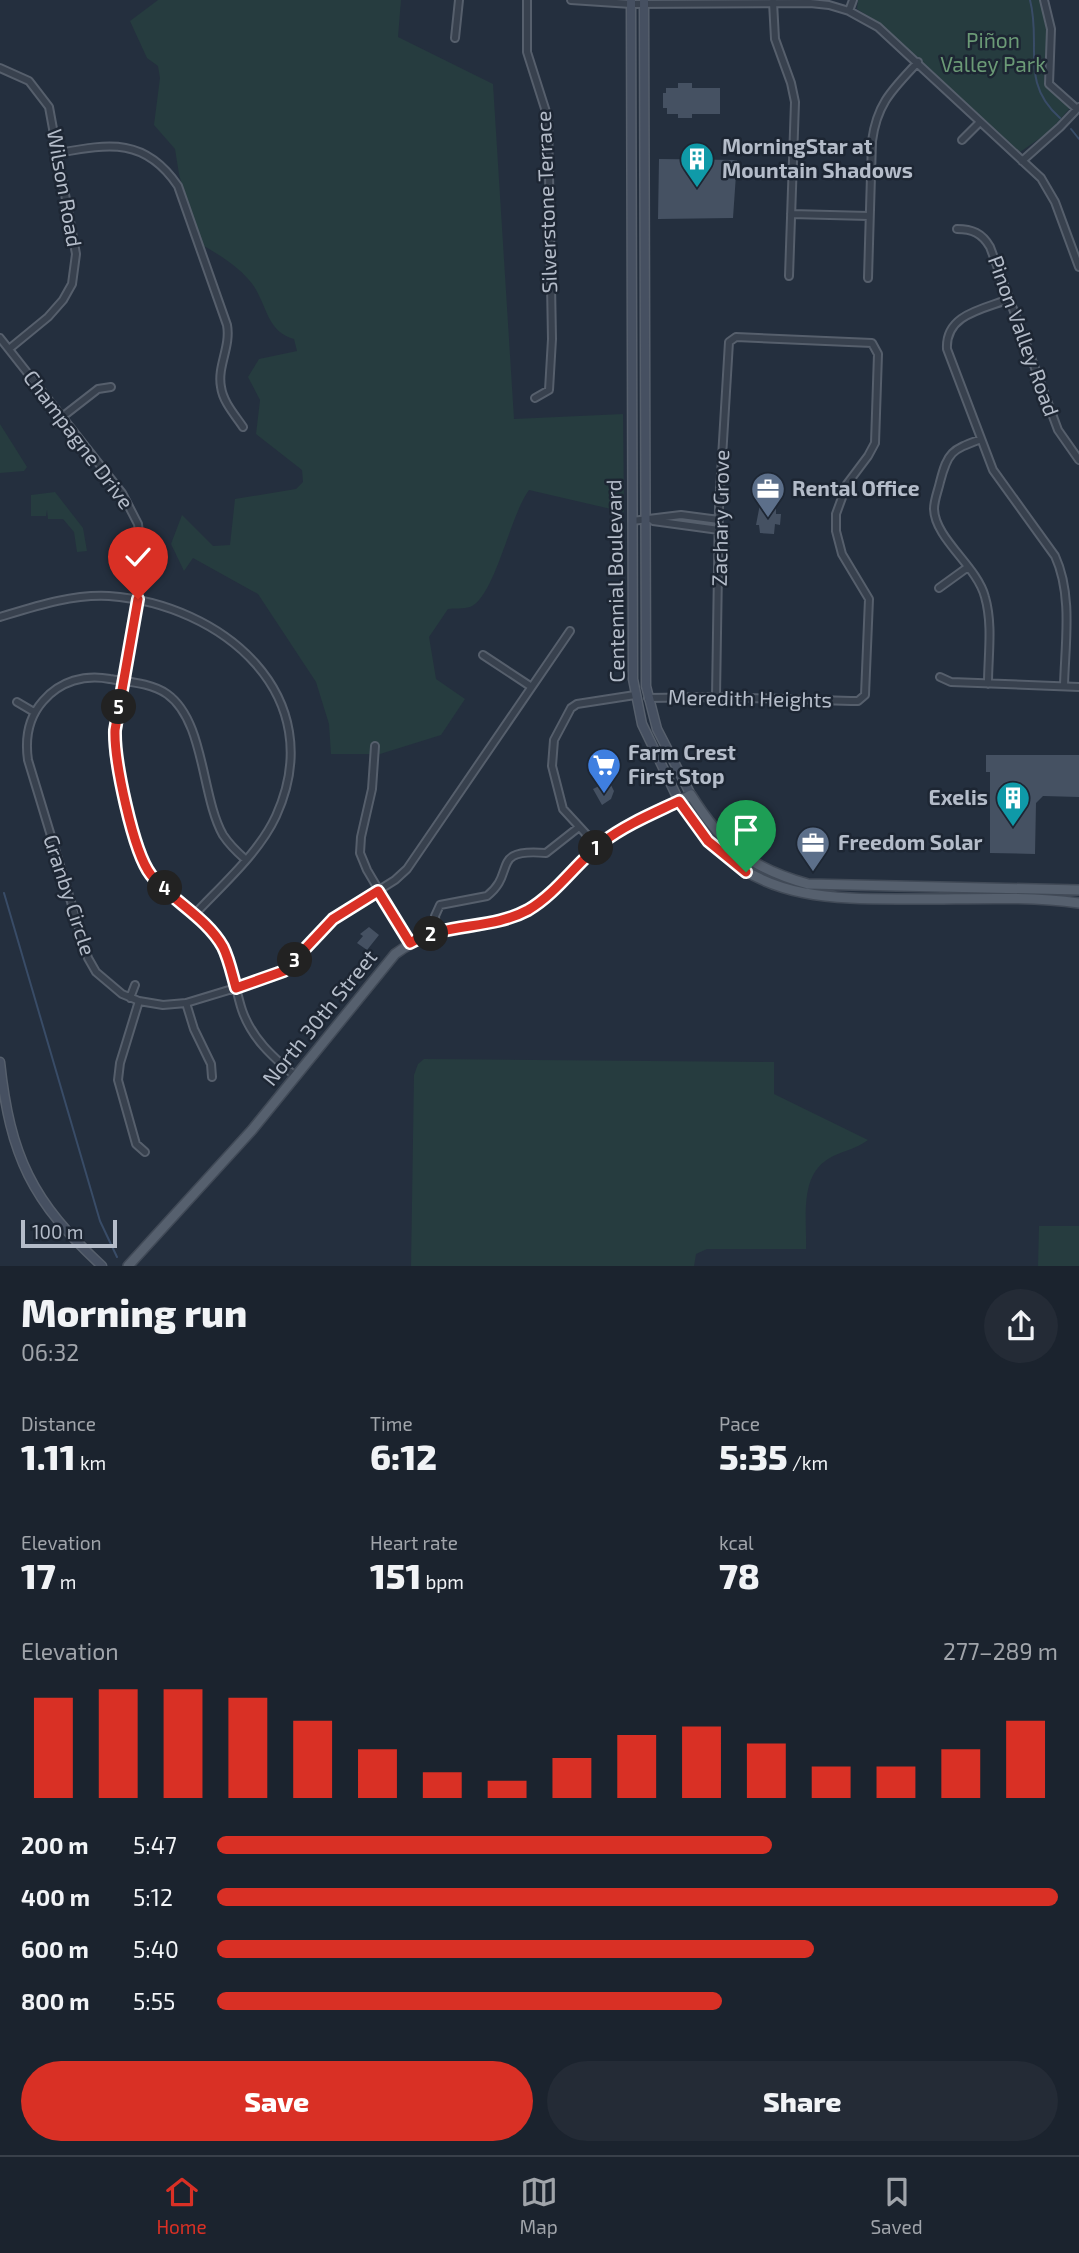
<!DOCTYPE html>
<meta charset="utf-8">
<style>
:root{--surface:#1b232e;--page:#242b36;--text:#f1f3f6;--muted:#a0a4aa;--line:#39404a;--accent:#d93025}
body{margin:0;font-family:"Exo 2",sans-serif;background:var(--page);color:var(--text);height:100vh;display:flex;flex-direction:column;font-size:26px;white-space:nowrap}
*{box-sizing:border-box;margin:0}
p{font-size:23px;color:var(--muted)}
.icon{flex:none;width:38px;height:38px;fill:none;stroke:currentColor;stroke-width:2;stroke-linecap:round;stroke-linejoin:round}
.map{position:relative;height:1266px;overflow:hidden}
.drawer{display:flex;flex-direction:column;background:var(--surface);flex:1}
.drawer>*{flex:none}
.scale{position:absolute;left:21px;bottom:18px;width:96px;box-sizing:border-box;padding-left:7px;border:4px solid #b4bcc9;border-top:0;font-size:19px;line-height:24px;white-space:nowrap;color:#b4bcc9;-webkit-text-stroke:5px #1d2633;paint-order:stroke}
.pin{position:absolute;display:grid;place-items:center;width:60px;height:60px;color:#fff;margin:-72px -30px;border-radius:50% 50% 50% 0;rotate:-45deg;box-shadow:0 0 7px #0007}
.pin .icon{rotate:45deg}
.km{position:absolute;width:35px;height:35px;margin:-18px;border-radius:50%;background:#222;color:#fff;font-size:19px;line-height:35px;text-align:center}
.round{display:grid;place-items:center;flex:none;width:74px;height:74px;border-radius:37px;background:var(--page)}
.summary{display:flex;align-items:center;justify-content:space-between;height:119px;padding:0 21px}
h1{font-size:38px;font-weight:800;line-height:52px}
.stats{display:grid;grid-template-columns:repeat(3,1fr);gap:10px;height:119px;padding:7px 21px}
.stats div{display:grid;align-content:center}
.stats b{font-size:35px;font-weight:800}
.stats small{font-size:19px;font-weight:400}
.stats p{font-size:19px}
.chart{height:196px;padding:14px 21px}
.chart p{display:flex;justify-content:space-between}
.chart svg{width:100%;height:126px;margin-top:7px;stroke:var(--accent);stroke-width:6}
.cta{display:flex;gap:14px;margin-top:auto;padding:14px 21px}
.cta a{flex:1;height:80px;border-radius:42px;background:var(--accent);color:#fff;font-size:28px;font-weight:800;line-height:80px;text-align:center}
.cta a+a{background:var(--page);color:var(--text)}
ul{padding:0 21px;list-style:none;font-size:23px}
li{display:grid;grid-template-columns:112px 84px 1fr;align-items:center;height:52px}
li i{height:18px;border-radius:9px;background:var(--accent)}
.dock{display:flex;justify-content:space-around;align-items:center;height:98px;border-top:2px solid var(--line);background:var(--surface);font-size:19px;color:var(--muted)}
.dock a{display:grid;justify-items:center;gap:4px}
.dock .on{color:var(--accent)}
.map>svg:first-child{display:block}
.green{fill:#263c3f}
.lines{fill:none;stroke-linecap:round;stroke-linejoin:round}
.stream{stroke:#394c67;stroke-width:2}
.building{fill:#455162}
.street-casing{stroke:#565f6c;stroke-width:10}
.secondary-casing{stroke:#565f6c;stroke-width:11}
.primary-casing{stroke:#414a57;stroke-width:12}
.street{stroke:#38414e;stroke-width:6}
.secondary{stroke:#465061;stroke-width:8}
.primary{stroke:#56606e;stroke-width:9}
.route-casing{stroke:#fff;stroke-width:14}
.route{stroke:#d93025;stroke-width:9}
.labels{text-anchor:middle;stroke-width:5;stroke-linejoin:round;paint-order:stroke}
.park-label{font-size:21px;fill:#6b9a76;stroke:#1d2633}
.poi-label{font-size:21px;font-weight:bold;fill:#b4bcc9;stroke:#1d2633;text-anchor:start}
.street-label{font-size:21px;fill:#b4bcc9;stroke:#1d2633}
</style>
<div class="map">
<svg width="1079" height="1266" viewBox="0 0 1079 1266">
<rect width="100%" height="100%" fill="#242f3e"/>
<path class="green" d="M158,0H401L398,37L493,84L514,419L623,414L624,512L529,490C510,515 495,597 470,607C464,609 454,608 448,609L429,637L436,679L465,699L441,735L380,754H331L329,724L316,682L258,594L193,558L184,571L171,544L182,515L213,546L230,545L235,499L296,489L303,482L302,470L256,434L260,400L248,377L259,359L297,351L294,339C267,332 267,305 253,285C239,266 218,254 197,242L179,174L175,149L154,125L160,78L158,66L147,58L130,21Z
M858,0H1040L1047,33L1044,79L1049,90L1070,108L1049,132L1020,152L882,25L857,9Z
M0,424L27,467L24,471L0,473Z
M55,492L83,528L87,551L77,552L74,532L63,519H48L47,510L46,516H31V495Z
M424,1059L774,1062V1094L868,1140C855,1150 841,1151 828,1159C799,1177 807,1219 806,1249H707L696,1254L694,1266H411L414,1075L418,1064Z
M1039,1226H1079V1266H1038Z"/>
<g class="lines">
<path class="stream" d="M1030,0C1042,46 1019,82 1060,118
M1071,129L1079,139
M4,893L100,1221L117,1257"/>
</g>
<path class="building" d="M678,83H692V88H720V114H692V118H678V114H667V108H663V93H666V88H678Z
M659,159L737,160L733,218L658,219Z
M760,504H776V514H781L780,525L775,524L774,534L760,533L759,525H756Z
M986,755H1079V797L1043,796L1036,803L1035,854L990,853V772H986Z
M609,781L614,791L611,799L602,805L593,789Z
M369,927L379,935L367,950L357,943L363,936L360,934Z"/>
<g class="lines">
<g class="street-casing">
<path id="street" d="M527,0V52L548,118L552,339L549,390L535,398
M571,0L631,4L810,3L829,5L849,11L878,27L1041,178L1055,202L1079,267
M1044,0L1051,29L1049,84L1077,109
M773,2L775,39L791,83L795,102L789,276
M849,11L853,0
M455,38L459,0
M0,68L29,81L49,107L76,254L72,284L63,300L48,317L9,349
M962,140L980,122
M58,153C109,144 145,137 178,186L227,325C231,347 217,366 221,387C223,402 235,415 243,427
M1022,161L1060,127L1079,107
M791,214L869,216
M957,229C972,229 982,233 990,247L1058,430L1079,460
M868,278L872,141C877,103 893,89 918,62
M1009,299C984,309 945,314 947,349L993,470L1055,556C1073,595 1065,644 1064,686
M0,338L122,493L138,524L143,566L114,750C117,778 136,857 153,877C174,900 204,917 221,944C233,964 235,989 242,1010C252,1039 273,1057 295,1076
M62,417L98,389L111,387
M981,439C952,450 948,451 940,482C938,491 934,500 934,509C935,539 977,566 985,597C993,625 988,655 988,684
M632,521L681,515L719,520
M653,521L719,530
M939,588L968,567
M0,617C36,606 72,594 109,596C222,604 331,695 276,816C259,853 222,885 194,915
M483,655L530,686
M940,677L951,682L1079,687
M648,698L716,697L851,701H858L865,695L869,599L842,554L836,531V514L847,484L868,456L875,443L878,354L872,343L736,337L729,342L719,507L716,697
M17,702L34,712
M375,746L372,789L361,837L360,853L367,870L410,943
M598,847L563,809L552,766L554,740L571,708L577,704L635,695
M245,859C237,852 229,844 223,835C201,796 205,721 167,694C151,683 129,682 110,679C85,674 60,681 43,701C28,718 25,739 28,760L88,958L96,972L122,994L139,1001L163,1005L186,1003L272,977L284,971L333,919L395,880L407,869L570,631
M436,932L435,916L440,905L487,896C517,873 489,848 546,853L579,827
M130,998L135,985
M139,1001L120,1063L118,1080L136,1144L145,1152
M186,1003L194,1029L211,1064L212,1077"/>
</g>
<g class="secondary-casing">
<path id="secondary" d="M631,0L633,679L642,724L679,801
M644,0L646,686L657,729L691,795
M0,1062C10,1156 32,1202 102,1266"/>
</g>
<g class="primary-casing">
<path id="primary" d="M679,801C692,818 703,837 719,851C769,898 834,899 898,899C958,900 1020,895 1079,903
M128,1266L252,1130L395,954C436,923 478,933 521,913C555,897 576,862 606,840C631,821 664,810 691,795C722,845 750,868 808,884L1079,890"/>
</g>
<use href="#street" class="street"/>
<use href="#secondary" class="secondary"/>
<use href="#primary" class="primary"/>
</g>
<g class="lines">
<g class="route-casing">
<path id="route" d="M138,599L115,730C114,760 133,852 151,875C172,901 206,917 223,947C229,959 232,974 236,988L284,971L333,919L378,891L410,943C447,922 491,930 528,910C557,893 577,862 603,842C625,825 654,813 679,801L708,841L746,872"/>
</g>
<use href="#route" class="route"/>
</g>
<defs>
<g id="building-pin" transform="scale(1.75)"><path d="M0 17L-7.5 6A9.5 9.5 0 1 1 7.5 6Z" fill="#0f9aa8" stroke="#1d2633"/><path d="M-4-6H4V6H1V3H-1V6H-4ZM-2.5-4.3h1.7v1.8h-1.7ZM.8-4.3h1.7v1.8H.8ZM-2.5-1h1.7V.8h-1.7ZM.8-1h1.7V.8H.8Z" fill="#fff"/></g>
<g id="office-pin" transform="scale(1.75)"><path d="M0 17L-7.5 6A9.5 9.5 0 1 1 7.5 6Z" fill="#5c6f8a" stroke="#1d2633"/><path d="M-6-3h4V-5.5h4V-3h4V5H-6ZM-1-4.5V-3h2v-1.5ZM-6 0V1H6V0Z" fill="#fff"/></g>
<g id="supermarket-pin" transform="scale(1.75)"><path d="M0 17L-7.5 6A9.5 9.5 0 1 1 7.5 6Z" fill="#3f7fe0" stroke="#1d2633"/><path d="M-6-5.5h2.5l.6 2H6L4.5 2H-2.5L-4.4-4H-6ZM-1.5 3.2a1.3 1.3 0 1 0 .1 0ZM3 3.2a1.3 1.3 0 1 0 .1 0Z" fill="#fff"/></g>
</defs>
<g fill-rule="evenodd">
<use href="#building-pin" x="697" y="159"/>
<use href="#office-pin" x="768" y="489"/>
<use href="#supermarket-pin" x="604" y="765"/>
<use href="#building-pin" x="1013" y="798"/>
<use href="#office-pin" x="813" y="843"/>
</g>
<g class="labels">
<g class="park-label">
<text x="993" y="48">Piñon<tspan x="993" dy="24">Valley Park</tspan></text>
</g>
<g class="poi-label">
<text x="722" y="154">MorningStar at<tspan x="722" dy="24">Mountain Shadows</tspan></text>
<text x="792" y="496">Rental Office</text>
<text x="628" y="760">Farm Crest<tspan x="628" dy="24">First Stop</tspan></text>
<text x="988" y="805" text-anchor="end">Exelis</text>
<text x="838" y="850">Freedom Solar</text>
</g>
<g class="street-label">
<text transform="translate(64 188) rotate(80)" y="7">Wilson Road</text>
<text transform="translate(547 202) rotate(-92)" y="7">Silverstone Terrace</text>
<text transform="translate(1023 336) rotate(70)" y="7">Pinon Valley Road</text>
<text transform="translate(78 440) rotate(53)" y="7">Champagne Drive</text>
<text transform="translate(721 518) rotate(-89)" y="7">Zachary Grove</text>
<text transform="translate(616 581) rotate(-91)" y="7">Centennial Boulevard</text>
<text transform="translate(750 699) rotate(1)" y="7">Meredith Heights</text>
<text transform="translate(69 895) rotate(72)" y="7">Granby Circle</text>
<text transform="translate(320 1018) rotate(-51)" y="7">North 30th Street</text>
</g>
</g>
</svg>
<div class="scale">100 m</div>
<div class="pin" style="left:746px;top:872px;background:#1e9e55"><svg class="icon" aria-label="arrive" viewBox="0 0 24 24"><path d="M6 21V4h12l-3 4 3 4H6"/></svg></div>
<div class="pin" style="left:138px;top:599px;background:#d93025"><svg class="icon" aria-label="check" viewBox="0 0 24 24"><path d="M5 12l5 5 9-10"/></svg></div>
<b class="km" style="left:596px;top:848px">1</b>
<b class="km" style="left:431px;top:934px">2</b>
<b class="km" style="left:295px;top:960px">3</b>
<b class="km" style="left:165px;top:888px">4</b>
<b class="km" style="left:119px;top:707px">5</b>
</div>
<section class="drawer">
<div class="summary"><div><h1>Morning run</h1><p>06:32</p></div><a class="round"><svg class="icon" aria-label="share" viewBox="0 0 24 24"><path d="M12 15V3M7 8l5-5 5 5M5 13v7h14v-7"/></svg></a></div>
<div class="stats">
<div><p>Distance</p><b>1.11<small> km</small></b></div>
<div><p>Time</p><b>6:12</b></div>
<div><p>Pace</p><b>5:35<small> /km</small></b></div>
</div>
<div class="stats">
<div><p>Elevation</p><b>17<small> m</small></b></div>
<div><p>Heart rate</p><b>151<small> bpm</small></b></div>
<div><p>kcal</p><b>78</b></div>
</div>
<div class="chart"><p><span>Elevation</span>277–289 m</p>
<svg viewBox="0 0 160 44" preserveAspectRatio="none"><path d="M5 44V9M15 44V6M25 44V6M35 44V9M45 44V17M55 44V27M65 44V35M75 44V38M85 44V30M95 44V22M105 44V19M115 44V25M125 44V33M135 44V33M145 44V27M155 44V17"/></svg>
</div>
<ul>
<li><b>200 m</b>5:47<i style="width:66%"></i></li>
<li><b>400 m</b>5:12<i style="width:100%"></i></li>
<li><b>600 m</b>5:40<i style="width:71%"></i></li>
<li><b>800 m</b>5:55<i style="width:60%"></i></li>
</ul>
<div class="cta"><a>Save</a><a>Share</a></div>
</section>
<nav class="dock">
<a class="on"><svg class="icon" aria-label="home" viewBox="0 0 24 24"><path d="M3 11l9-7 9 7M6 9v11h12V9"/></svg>Home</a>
<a><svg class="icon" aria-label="map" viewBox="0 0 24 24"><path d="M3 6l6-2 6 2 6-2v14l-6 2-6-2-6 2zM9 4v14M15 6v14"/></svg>Map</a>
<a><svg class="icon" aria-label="saved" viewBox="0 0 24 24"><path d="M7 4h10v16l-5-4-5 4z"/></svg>Saved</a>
</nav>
